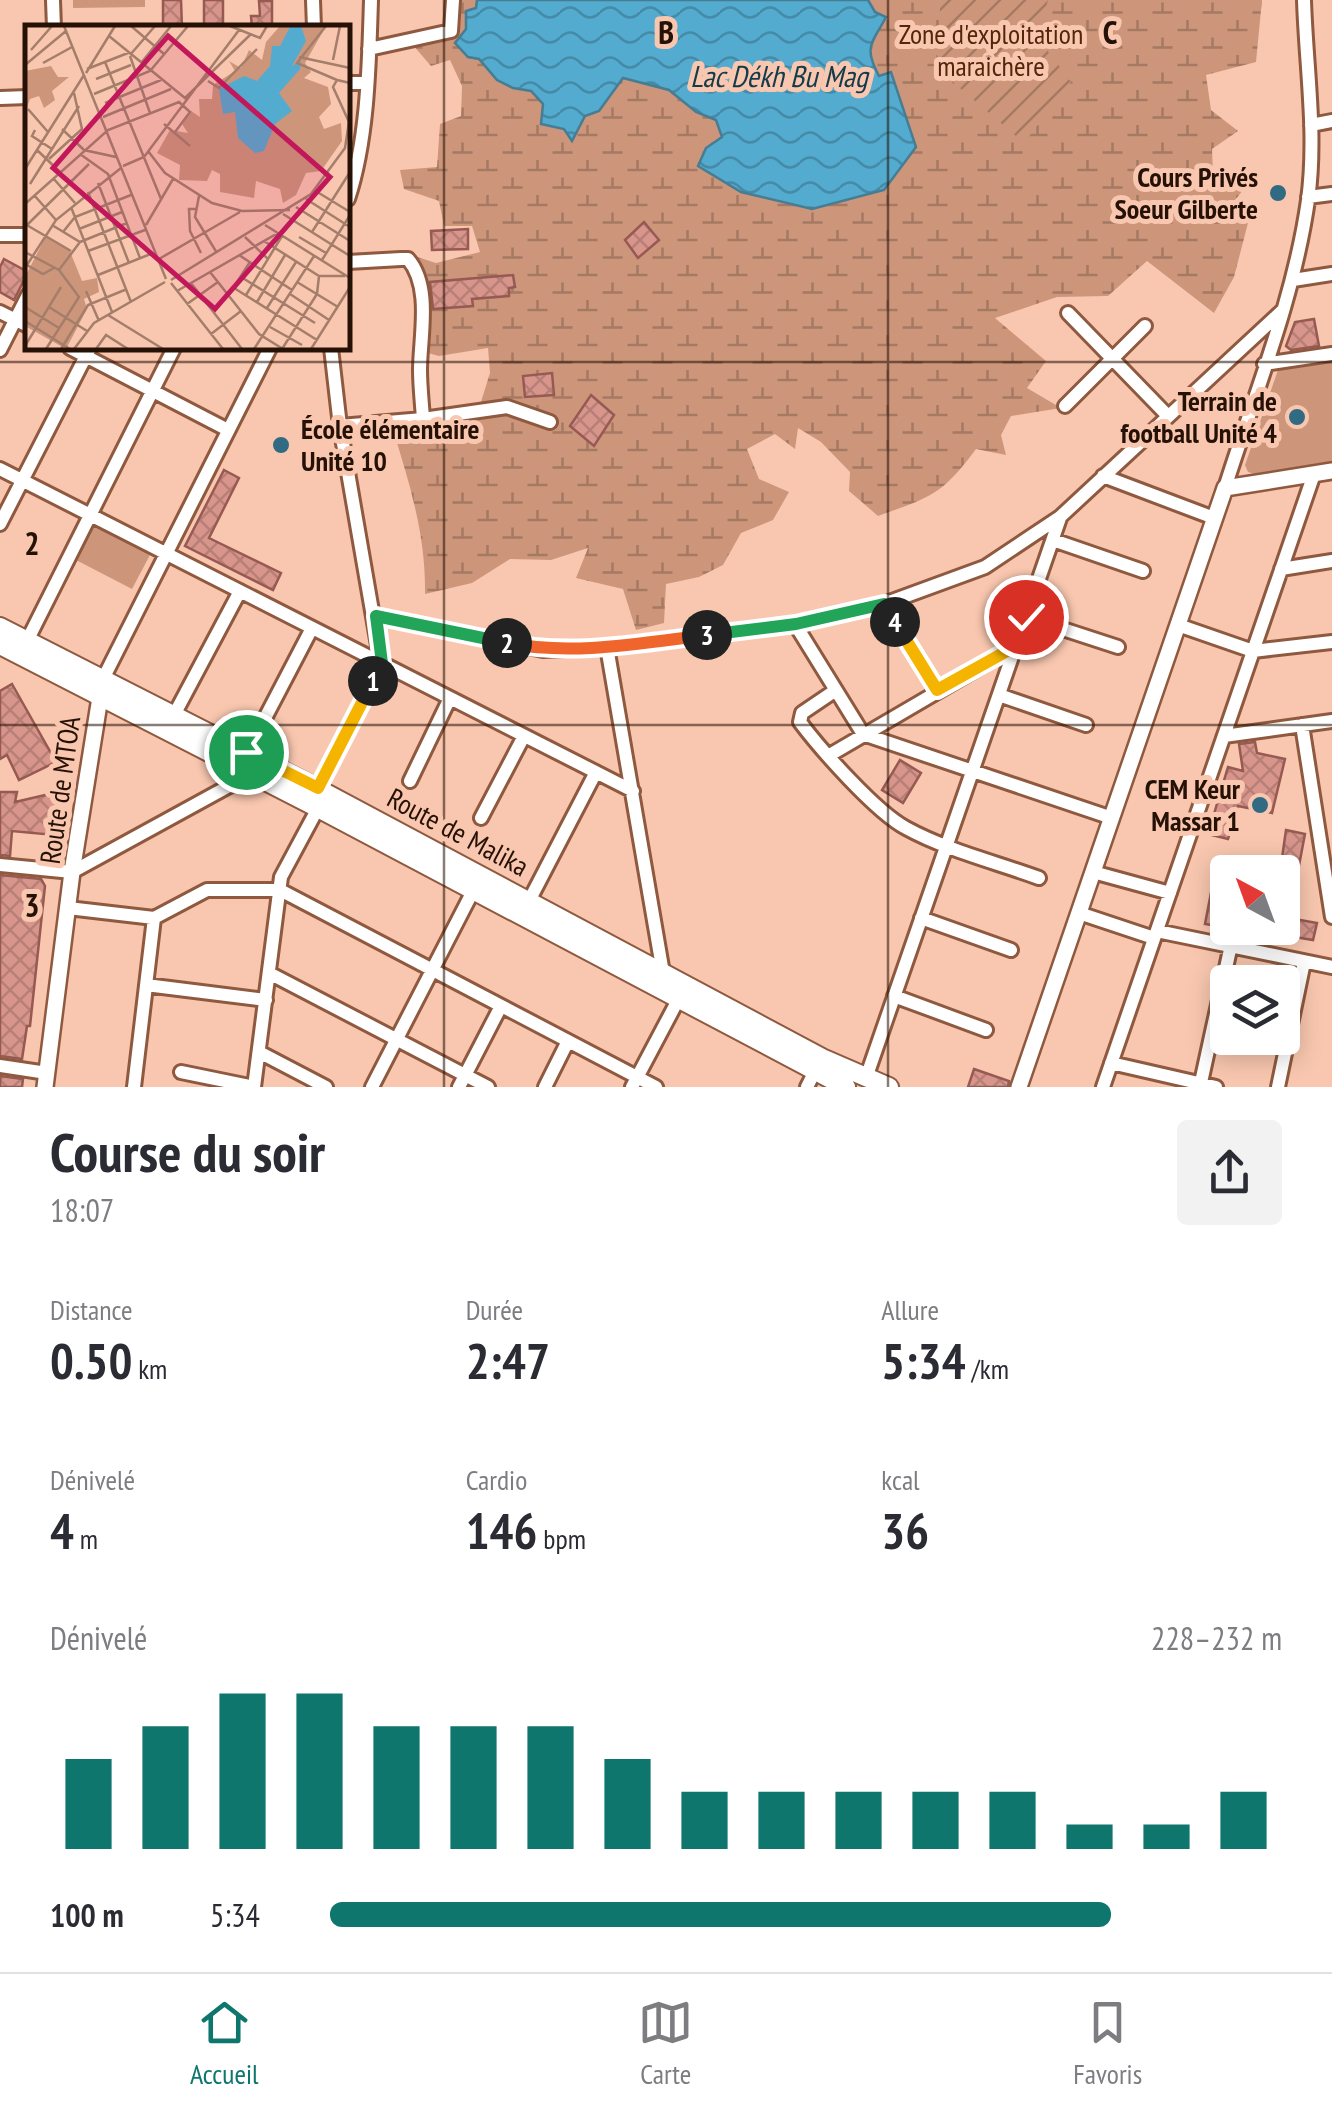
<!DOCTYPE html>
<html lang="fr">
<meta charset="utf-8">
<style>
:root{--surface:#fff;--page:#f2f2f3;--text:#2b2b33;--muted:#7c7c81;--line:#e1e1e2;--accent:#0f766e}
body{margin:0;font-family:"PT Sans Narrow",sans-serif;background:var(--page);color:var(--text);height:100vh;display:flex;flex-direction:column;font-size:38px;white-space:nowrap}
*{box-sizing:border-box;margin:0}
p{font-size:32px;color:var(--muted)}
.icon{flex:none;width:55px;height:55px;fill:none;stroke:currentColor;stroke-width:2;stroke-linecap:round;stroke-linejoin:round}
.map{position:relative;height:1087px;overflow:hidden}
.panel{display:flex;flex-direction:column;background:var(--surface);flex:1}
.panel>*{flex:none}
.needle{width:65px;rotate:319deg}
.buttons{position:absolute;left:1210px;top:855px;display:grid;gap:20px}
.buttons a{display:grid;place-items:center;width:90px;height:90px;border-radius:10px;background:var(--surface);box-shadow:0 5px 25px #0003;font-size:50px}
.pin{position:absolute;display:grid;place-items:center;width:85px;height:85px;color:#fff;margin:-42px;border:5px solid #fff;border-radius:50%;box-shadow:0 2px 10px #0007}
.km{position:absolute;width:50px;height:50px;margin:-25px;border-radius:50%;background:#222;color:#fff;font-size:28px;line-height:50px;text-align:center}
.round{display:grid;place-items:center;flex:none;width:105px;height:105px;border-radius:10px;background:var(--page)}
.summary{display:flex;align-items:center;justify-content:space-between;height:170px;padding:0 50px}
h1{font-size:55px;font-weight:800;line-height:75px}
.figures{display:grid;grid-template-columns:repeat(3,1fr);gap:15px;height:170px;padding:10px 50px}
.figures div{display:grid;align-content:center}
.figures b{font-size:50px;font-weight:800}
.figures small{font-size:28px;font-weight:400}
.figures p{font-size:28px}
.chart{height:280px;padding:20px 50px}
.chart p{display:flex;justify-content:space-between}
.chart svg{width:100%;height:180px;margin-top:10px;stroke:var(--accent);stroke-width:6}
ul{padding:0 50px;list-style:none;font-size:32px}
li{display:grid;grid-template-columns:160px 120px 1fr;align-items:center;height:75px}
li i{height:25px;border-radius:12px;background:var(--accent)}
.menu{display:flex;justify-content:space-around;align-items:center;height:140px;border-top:2px solid var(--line);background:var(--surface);font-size:28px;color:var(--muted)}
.menu a{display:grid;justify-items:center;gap:5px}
.menu .selected{color:var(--accent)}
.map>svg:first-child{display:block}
.wetland{fill:url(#wetland-marsh)}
.park{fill:#cd967b}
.garden{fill:url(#garden-furrows)}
.water{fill:url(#water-waves);stroke:#467d93;stroke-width:2.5}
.building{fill:url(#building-cross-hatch);stroke:#965a52;stroke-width:2.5}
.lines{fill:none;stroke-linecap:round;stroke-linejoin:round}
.minor-casing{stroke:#8e593e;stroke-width:18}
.tertiary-casing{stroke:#8e593e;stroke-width:20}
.secondary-casing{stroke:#8e593e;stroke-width:22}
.minor{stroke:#fff;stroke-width:12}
.tertiary{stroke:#fff;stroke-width:15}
.secondary{stroke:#fff;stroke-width:18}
.split-1-casing{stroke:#fff;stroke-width:20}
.split-2-casing{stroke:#fff;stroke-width:20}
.split-3-casing{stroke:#fff;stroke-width:20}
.split-4-casing{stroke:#fff;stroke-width:20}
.split-5-casing{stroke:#fff;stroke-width:20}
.split-1{stroke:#f5b400;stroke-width:12}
.split-2{stroke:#22a559;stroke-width:12}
.split-3{stroke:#f0652b;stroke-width:12}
.split-4{stroke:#22a559;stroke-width:12}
.split-5{stroke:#f5b400;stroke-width:12}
.grid{fill:none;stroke:#261106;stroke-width:2.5;stroke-opacity:0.55}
.poi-dot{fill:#306b83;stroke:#f9c7af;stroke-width:4}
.labels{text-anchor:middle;stroke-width:10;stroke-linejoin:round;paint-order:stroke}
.park-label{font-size:28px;fill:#53260b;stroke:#f9c7af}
.poi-label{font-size:28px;font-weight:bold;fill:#261106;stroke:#f9c7af;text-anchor:end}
.street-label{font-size:28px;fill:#261106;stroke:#f9c7af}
.water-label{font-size:30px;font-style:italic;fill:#133b4a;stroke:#f9c7af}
.inset-road{fill:none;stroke:#a57e6b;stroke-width:2.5}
.view{fill:#c2185b;fill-opacity:0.15;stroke:#c2185b;stroke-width:5}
.inset-edge{fill:none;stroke:#261106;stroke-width:5}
.grid-label{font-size:32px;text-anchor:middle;font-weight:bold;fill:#261106;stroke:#f9c7af;stroke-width:10;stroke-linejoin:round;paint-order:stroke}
</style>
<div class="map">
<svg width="1332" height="1087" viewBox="0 0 1332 1087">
<defs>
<pattern id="wetland-marsh" width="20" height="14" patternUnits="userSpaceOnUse" patternTransform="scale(2.5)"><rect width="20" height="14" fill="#cd967b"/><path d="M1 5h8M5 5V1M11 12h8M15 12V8" fill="none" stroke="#a67963"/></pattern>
<pattern id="garden-furrows" width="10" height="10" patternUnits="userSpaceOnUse" patternTransform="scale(2.5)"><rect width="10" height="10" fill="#cd967b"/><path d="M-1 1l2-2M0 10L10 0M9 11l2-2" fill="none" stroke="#a67963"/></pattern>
<pattern id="water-waves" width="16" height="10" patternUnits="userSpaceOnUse" patternTransform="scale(2.5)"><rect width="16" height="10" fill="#53abcf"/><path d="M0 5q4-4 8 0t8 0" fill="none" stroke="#458aa6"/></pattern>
<pattern id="building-cross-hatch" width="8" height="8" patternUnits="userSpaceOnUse" patternTransform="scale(2.5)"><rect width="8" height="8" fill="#d7958c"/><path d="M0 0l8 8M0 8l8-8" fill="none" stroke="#b87f77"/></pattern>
</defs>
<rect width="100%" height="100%" fill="#f9c7af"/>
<path class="wetland" d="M452,0H1262L1256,62L1206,75L1211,110L1238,131L1212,149L1213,174L1234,180L1243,190L1229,208L1248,223L1234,277L1214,313L1147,261L1108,296L1057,297L995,318L1046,361L1027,388L1061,408L1011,416L1001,435L1006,455L976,449C942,495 931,497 878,516L849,491L850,472L821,442L798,428L795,449L775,434L747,449L759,479L789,492L773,520L741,533L723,565L699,577L666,584L664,623L636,630L623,589L576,578L588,548L551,560L510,559L472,583L425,594C426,536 410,485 393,430L480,405L490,373L488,348L439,356L424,352L409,271L414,256L436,263L480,252L472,226H444L439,201L404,189L400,170L437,167L440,124L461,116L462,86L450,60L431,66L412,44L443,38Z"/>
<path class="park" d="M73,0H145V7L73,8Z
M1332,361V464L1258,475L1248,472L1245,465L1278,370Z
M94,524L151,553L132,589L76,560Z"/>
<path class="garden" d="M939,0H1048L1038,38L1071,82L1024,143L954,83L932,47L941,20Z"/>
<path class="water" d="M477,0H868L875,12L886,17C872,44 863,46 879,76L891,72L916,147L884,190L812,209L741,192L698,166L706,148L722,137L716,120L696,112L669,90L623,78L599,111L585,116L572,141L564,129L541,124L543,104L531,91L513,88L497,80L479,59L468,57L455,43L466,29V11L476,8Z"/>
<path class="building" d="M163,0H181L182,28H163Z
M204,0H223V28H204Z
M259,1H272V28H252L251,16H260Z
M644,222L659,240L638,258L625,240Z
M468,229V249L432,250L431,231Z
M4,259L28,272L14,300L0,292V267Z
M513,275L515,287L509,288V296L472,299L473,306L433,309L430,282Z
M1314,319L1319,346L1291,350L1286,346L1295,322Z
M552,373L554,395L525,397L523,376Z
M591,395L614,415L594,446L570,426Z
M224,470L239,478L209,538L281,573L273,590L185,546Z
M12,684L56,762L19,780L7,755L0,759V691Z
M1255,742L1257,753L1285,759L1272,813L1238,806L1228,839L1208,834L1228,767L1243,771L1239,744Z
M900,760L921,773L903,803L882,790Z
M0,792H17L15,802L45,795L58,798L54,835L12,831L10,856L0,855Z
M1286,830L1305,834L1289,918L1317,923L1313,940L1282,935V872H1280Z
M0,875L41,879L45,886L30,1026H27L22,1059L0,1056Z
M1214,877L1228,879L1218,926L1205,924Z
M974,1069L1009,1081L1008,1087H968Z
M0,1076L23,1079L22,1087H0Z"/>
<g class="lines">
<g class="minor-casing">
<path id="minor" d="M53,0L54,28
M313,0L314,28
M369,49L451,31L453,0
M348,83H367
M0,98L28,97
M1311,125L1332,121
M1308,197L1332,194
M348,199C368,139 369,63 371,0
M0,235H28
M348,262L401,259H408C432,287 420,337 420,370C420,386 422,403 423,419
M1293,280L1332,274
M0,312L28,326
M1068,313L1168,416
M70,348L228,430
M0,350L28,295
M1264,364L1332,354
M1065,406L1145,326
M340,426L423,419L507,407L550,422
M0,469L633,791
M1103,476L1214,518
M1225,488C1255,393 1294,299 1308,200C1317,134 1306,66 1304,0
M0,524L90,348
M1053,540L1143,571
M1281,569L1332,561
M884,604L937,691
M375,616L543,650L607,647L795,624L884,604L985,567L1060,517L1282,311
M1026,617L1118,647
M795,624L863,734L1112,818
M1178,625L1253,651L1332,642
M27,641L174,348
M607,647L663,973
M103,679L270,348
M836,690L802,713L800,722C821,750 876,812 906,828C946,850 995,862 1039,878
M999,695L1086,725
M174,715L240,591
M264,720L312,628
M1302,725L1332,917
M1224,736L1332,721
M828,756L1016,646
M410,781L450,698
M318,789L381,663L340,426L331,348
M481,818L524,736
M0,865L72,872L251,774
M1093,872L1170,893
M529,901L596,772
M68,908L154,918L207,890H280L656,1087
M1079,913L1154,938
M921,918L1011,950
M1157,931L1332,967
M269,973L488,1087
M146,985L266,1000
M894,996L986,1030
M259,1052L326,1087
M1111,1063L1216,1087
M0,1066L47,1073
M181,1072L254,1087
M866,1078L1060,518
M134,1087L154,918
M254,1087L281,877L318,808
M372,1087L473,891
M459,1087L501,1006
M545,1087L568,1041
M632,1087L678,1000
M807,1087L814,1073
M1103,1087L1314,474
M1200,1087L1231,945
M1278,1087L1304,962"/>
</g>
<g class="tertiary-casing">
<path id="tertiary" d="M45,1087L72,872L102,685
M1019,1087L1225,488L1332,471"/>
</g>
<g class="secondary-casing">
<path id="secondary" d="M0,627L318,789L822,1058L889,1087
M0,645L318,808L846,1087"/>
</g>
<use href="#minor" class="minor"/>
<use href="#tertiary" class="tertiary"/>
<use href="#secondary" class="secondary"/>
</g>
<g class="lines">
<g class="split-1-casing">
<path id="split-1" d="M246,752L318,788L373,681"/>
</g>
<g class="split-2-casing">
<path id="split-2" d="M373,681L382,663L376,616L507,643"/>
</g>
<g class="split-3-casing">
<path id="split-3" d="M507,643C573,656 641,643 707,635"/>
</g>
<g class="split-4-casing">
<path id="split-4" d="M707,635L796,624L884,604L895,622"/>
</g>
<g class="split-5-casing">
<path id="split-5" d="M895,622L937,690L1016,646L1026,617"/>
</g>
<use href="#split-1" class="split-1"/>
<use href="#split-2" class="split-2"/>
<use href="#split-3" class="split-3"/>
<use href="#split-4" class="split-4"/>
<use href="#split-5" class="split-5"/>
</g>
<path class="grid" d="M444,0V1087M888,0V1087M0,362H1332M0,725H1332"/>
<g class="poi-dot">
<circle cx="1278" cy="193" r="10"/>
<circle cx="1297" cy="417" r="10"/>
<circle cx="281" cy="445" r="10"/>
<circle cx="1260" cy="805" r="10"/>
</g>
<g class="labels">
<g class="park-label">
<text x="991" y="44">Zone d'exploitation<tspan x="991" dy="32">maraichère</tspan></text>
</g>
<g class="poi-label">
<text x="1258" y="187">Cours Privés<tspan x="1258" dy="32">Soeur Gilberte</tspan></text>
<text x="1277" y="411">Terrain de<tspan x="1277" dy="32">football Unité 4</tspan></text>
<text x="301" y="439" text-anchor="start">École élémentaire<tspan x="301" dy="32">Unité 10</tspan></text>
<text x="1240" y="799">CEM Keur<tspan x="1240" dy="32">Massar 1</tspan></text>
</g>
<g class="street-label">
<text transform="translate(60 790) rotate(-82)" y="10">Route de MTOA</text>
<text transform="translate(458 832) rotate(28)" y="10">Route de Malika</text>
</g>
<g class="water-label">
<text x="779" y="87">Lac Dékh Bu Mag</text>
</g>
</g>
<g transform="translate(25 25)">
<rect width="325" height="325" fill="#f9c7af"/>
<path d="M255,1H301L280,38L286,47L279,53L303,62L306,79L294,92L299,104L316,98L317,116L296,146L281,148L271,170L258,178L255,164L231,156L229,173L195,167V149L187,145L182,156L154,155L155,140L132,128L145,105L163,108L157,99L166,86L175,92L174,74H187L188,60L210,46L204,36L216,43L224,25L237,35L241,17ZM26,41L33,52H44L27,66L30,75L19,83L14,71L5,74L0,87V46ZM21,211L44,224L57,256L72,253L74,267L59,274L62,284L41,324L0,301V252Z" fill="#cd967b"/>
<path d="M280,69L293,71L284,106H277L265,134L252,137L251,115L278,83Z" fill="#cd967b"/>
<path d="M276,1L281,16L267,41L276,36L275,44L254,68L267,86L250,99L239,126L230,128L213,113L210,87L198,89L194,64L219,51L232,56L245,41L247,21H255L265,2Z" fill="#53abcf"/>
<path class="inset-road" d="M39,1L141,254M106,1L139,29M205,1L235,13L242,1M301,1L272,38L312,55M84,11L160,73L226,9M6,25L27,1M105,30L130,1M105,31L125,88M274,32L325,43M308,35L315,1M80,37L136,174M18,38L47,22M116,38L146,1M0,40L41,6M62,44L103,28M61,48L90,1M71,54L106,40M183,56L194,63L232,24M69,69L125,46L163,1M80,78L136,55M3,84L23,107M78,92L146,64M139,99L165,121M37,104L59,125L91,132M10,105L7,111L27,124M12,125L35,147M123,126L140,148L187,178L217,186L265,185M55,129L83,149L115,233M24,134L57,104L49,68M98,141L119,132L214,5M0,144L59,50M28,153L50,178M73,158L104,238M5,159L54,81M289,165L325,187M63,167L106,277M9,170L31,195M174,171L170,192L192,228M281,174L325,202M0,179L83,105L154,77L165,87L150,107M46,182L87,287M271,182L325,216M172,184H164L165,206L176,228M258,189L325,231M0,199L46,226M2,200L64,139M27,200L55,217L102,198M121,200L148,154M240,200L325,253M54,204L97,187M38,207L50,192L106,170M287,207L325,147M220,212L243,234M274,212L301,228M239,216L294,251H320M63,226L120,205M0,227L34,245L55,217M214,230L267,265M134,234L215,187M297,235L325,190M2,240L18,249L29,243M0,243L31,195L96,143M185,247L234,309L258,324M73,250L128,228M216,252L290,298M146,255L286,169L320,123L324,97L308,62L312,55L325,58M272,257L313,282M146,258L198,324M166,258L217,324M209,263L292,315M61,266L74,296M152,266L253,208M265,269L304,295M221,270L257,211M203,271L225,237M232,277L260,230M162,279L193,257M0,282L34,303M24,282L62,306M242,283L271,237M83,290L138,324M0,296L45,324M245,302L277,320M186,309L216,286M0,321L36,262M21,324L54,272L34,245M36,324L63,280L102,264M49,324L69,298L140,257M71,324L81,310L103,324M229,324L289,231M257,324L292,269L294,251M286,324L325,262"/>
<path class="view" d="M143,11L305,152L190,284L28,143Z"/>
<rect width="325" height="325" class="inset-edge"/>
</g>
<g class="grid-label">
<text x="666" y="44">B</text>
<text x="1110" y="44">C</text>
<text x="32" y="555">2</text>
<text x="32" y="917">3</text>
</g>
</svg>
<div class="buttons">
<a><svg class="needle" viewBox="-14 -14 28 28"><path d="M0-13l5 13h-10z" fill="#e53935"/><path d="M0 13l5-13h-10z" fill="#7c7c81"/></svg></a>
<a><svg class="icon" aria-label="layers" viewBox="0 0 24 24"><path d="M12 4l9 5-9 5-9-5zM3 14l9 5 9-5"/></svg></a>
</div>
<div class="pin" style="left:246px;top:752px;background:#1e9e55"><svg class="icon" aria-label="arrive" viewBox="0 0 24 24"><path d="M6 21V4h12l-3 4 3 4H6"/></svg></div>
<div class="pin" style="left:1026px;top:617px;background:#d93025"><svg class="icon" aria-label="check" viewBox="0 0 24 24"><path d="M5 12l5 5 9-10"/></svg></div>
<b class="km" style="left:373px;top:681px">1</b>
<b class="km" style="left:507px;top:643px">2</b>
<b class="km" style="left:707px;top:635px">3</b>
<b class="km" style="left:895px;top:622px">4</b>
</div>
<section class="panel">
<div class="summary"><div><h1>Course du soir</h1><p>18:07</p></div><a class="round"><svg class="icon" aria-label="share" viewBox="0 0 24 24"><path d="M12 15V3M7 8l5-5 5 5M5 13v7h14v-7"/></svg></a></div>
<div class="figures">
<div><p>Distance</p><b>0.50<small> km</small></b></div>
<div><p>Durée</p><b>2:47</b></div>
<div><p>Allure</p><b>5:34<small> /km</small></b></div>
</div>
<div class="figures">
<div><p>Dénivelé</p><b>4<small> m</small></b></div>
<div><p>Cardio</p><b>146<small> bpm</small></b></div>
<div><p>kcal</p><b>36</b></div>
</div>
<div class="chart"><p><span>Dénivelé</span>228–232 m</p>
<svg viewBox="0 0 160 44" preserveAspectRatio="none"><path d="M5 44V22M15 44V14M25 44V6M35 44V6M45 44V14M55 44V14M65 44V14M75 44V22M85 44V30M95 44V30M105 44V30M115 44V30M125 44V30M135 44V38M145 44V38M155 44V30"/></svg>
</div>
<ul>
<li><b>100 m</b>5:34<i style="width:82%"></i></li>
</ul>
</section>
<nav class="menu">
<a class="selected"><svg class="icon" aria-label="home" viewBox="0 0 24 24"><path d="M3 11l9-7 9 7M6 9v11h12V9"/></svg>Accueil</a>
<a><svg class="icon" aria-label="map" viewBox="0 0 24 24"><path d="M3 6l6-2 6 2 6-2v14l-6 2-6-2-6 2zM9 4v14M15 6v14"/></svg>Carte</a>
<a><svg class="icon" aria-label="saved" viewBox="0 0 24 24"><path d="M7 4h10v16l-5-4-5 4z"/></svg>Favoris</a>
</nav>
